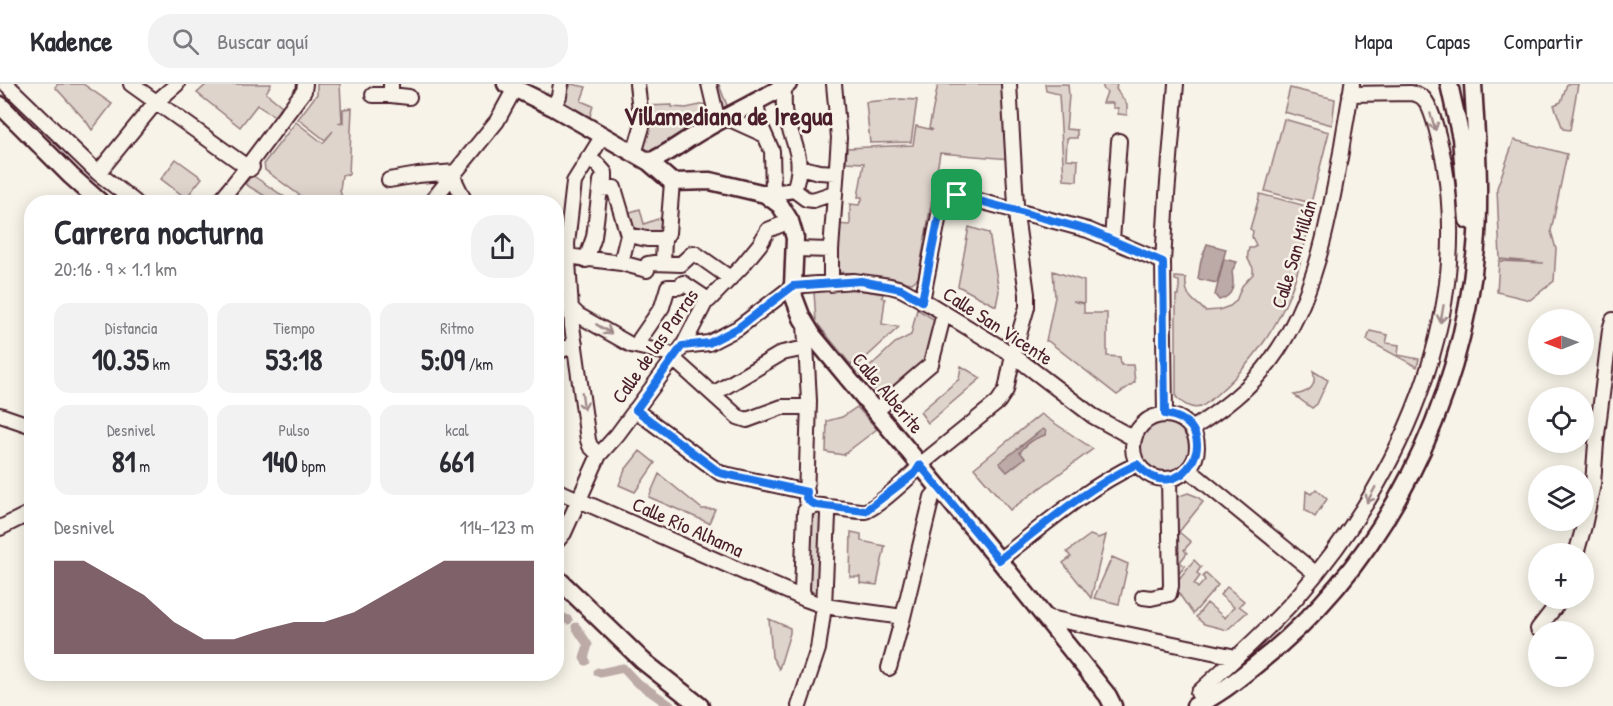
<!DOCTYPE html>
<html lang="es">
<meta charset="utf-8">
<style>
:root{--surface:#fff;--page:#f2f2f3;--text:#2b2b33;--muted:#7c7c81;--line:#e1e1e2;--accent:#4a1f2b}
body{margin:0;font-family:"Patrick Hand",sans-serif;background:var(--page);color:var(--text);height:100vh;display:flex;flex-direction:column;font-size:22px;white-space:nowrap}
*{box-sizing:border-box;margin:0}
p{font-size:20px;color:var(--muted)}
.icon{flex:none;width:33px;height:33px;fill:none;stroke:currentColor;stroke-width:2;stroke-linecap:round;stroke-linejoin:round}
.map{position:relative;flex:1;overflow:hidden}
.drawer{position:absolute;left:24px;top:111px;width:540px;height:486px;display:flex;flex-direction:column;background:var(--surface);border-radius:24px;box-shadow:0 3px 15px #0003}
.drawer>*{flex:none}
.needle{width:39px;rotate:269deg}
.fabs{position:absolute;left:1528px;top:225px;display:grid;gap:12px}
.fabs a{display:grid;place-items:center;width:66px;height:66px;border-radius:50%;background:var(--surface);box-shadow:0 3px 15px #0003;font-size:30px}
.pin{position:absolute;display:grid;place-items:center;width:51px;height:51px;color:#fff;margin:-26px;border-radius:12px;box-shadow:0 3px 9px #0006}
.round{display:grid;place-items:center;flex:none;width:63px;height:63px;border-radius:24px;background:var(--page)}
.headline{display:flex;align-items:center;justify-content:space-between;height:102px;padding:0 30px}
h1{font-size:33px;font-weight:800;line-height:45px}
.figures{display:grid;grid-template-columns:repeat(3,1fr);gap:9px;height:102px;padding:6px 30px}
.figures div{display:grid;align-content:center;border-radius:15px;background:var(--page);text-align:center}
.figures b{font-size:30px;font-weight:800}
.figures small{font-size:16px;font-weight:400}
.figures p{font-size:16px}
.chart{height:168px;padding:12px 30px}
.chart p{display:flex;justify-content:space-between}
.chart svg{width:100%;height:108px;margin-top:6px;fill:var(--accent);opacity:.7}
header{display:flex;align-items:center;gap:36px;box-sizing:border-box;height:84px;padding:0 30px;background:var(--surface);border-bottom:2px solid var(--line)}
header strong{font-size:28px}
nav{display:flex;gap:33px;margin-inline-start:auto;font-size:21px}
.search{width:420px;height:54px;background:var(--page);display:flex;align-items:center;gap:15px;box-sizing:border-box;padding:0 21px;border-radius:24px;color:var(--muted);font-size:22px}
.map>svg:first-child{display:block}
.green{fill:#ded4cc;stroke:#947a7c;stroke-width:1.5}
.water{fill:#bcaaa7;stroke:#8e7275;stroke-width:1.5}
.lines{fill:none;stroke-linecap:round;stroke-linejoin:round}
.canal{stroke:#bcaaa7;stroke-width:9}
.minor-casing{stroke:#4a1f2b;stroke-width:18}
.major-casing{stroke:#4a1f2b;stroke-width:21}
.minor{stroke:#f7f3e8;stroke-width:14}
.major{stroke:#f7f3e8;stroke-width:16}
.oneway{stroke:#a0898a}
.route-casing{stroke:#fff;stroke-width:12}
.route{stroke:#1a73e8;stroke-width:8}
.labels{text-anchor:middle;stroke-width:5;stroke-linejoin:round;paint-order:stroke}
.street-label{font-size:20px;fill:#4a1f2b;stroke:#f7f3e8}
.district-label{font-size:26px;font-weight:bold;fill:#4a1f2b;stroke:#f7f3e8}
</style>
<header>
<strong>Kadence</strong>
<div class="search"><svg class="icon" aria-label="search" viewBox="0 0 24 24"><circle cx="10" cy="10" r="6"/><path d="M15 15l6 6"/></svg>Buscar aquí</div>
<nav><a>Mapa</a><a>Capas</a><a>Compartir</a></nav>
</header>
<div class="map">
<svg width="1613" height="622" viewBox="0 0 1613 622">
<rect width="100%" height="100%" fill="#f7f3e8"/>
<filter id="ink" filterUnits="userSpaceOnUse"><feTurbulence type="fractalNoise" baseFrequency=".0167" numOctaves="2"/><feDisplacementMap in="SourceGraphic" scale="12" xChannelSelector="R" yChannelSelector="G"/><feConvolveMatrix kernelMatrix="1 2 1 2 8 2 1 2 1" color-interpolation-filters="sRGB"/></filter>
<g filter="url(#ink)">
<path class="green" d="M58,0H83L112,20L92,46L86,37L55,3Z
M207,0H271L266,9L282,22L274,32L257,21L240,43L197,9Z
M317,0H340L342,38L338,39H343V25L352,24L349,90L342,91L340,106L343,118H309L265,86L264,79L296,38L323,59L333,47L325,56L298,35L317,10Z
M571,0L586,3L581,17L593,22L588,39L560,25Z
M938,0H1004L1010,75L940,69L918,194L912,199L854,189L834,188L835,140L850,141V120L859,121L860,118L862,117V113H858L864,79L846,78L847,64L913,61L916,42L933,46L929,44Z
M1045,0H1068L1069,12L1066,45L1077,46V54H1067L1066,75L1078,76L1077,97L1064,96L1059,10L1046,7Z
M1102,0H1117L1116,5L1127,20V31L1118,30V24H1113V19H1103L1107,8L1104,6Z
M1567,0H1578L1570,46L1563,45L1554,21L1561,18Z
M719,1L728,24L656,67L644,65L643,63L649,37L645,22L672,21V23L686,24L710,19L708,4Z
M1290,4L1335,15L1332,41L1284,28Z
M901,15L917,16L911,58L870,59L866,18Z
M1284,35L1329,48L1311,119L1265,107Z
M1514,56L1567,70L1551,147L1556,165L1554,197L1530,216L1497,208L1499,177L1543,179L1500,175L1497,104Z
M176,75L202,94L186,114L161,95Z
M252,91L292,118H275L245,100Z
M1260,110L1310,123C1310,148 1296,198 1285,221C1269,256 1244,287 1215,312C1210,316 1206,321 1200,323C1191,326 1182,319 1176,313V211H1179V197L1175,196V193L1186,194C1184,214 1195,216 1205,227L1219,226L1230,222L1236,217L1242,202L1253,190V184C1248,174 1246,177 1249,164H1253L1256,161L1252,153L1253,147L1250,145Z
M640,125L644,140L660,134L663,136L661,148L647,151L634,147L624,130Z
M969,143L989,149L999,207L996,222L958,202Z
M1053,187L1084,197V219L1073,217L1084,220V229H1107V272L1120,273L1121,281H1133L1135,298L1117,311L1048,257H1046L1055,213Z
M850,204L883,210L882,213L885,215L882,240L899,243L859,280L856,277L851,281L816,238L814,208Z
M917,225L935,236L927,276L882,314L862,290L895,259L911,251Z
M1370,247L1388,251L1386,259L1399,261L1398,271L1419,275L1417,283L1367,256Z
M961,282L981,294L928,339L920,328L959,295Z
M1313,287L1328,296L1317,320L1312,324L1294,311C1307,309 1318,304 1313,287Z
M857,323L877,345L843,371L826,368L827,337L842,333Z
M1041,330L1093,365L1010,426L974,384Z
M1137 364a27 27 0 1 1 54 0a27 27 0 1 1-54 0Z
M640,367L655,379L635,408L619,401L625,386Z
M659,390L702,425H715L709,439L649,413Z
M1316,405L1327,415L1315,433L1305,426L1306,407L1311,410Z
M1188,409L1198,413L1203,418L1179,448L1191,458L1184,466L1187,469L1180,478L1185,482L1177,492V413Z
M818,427L822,430L819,507L814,508L807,506V430Z
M851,448L861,450V457L885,462L877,501L860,499V493H850Z
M1090,451L1098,454L1106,451L1091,514L1063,479L1071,473L1067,468Z
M1112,473L1128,480L1119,520L1094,514Z
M1194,476L1201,483L1197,489L1200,492L1194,500L1198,504L1205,496L1203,493L1205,489L1218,501L1193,530L1177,507L1178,496Z
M1227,503L1244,517L1239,522L1247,528L1227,546L1204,540L1196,533L1207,519L1225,534L1234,523L1220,511Z
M769,535L790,544V549L779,585L772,573Z"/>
<path class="water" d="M1207,160L1226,165L1217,199L1198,195L1201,176Z
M1224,175L1237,178L1232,187C1234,200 1235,212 1219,216L1215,211Z
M1043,345L1046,347L1045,351C1035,354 1026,360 1020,368L1025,374L1007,388L999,379Z"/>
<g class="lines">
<path class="canal" d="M556,530L568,536
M576,543L588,561L584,574L586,577
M598,588L600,589L623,584L635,597L671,622"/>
<g class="minor-casing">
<path id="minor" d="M6,0L98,89L135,118
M131,0L247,83L297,16L304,7L305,0
M709,0L718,38
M784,2C784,11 783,23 785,31C794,60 805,76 794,106
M373,11H391V0
M391,11L409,13
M756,17L759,38L772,67L773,108
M553,23L559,12L561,0
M723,35L732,36L763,50
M634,70L642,43L637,0
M799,83L819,88L836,89
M98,89L155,19L177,0
M453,93L465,118
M389,96L418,91L456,88
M600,105L614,104L628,151
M765,110L794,106L806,115L813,116L834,109
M219,118L247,83L250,85L252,83
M431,118L497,37L515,4
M1112,156L1119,57
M796,165L831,166
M567,172L621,179L647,186L648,180L654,179L681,180
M586,176L594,153L601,97L605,95V89L598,81L588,74
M621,179L628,151L647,155H664
M663,179L664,155L668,149L672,98
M681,180L693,169L696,170L730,194
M683,199L707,215
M831,200V166L839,54L834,0
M922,217L942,116L947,112L957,111L1088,146L1163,178
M572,225L578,231L631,261L667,269L738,333L747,336L782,323H809
M805,240L809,317L806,416
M638,261L640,255L662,223L668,203H679L683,199
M683,262L709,259L738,244L793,202L853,197L890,202L901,205L931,221L985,254L1013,271L1093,332L1133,354
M556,269L575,260
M713,310L782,269L806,264
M635,326L720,389L807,408
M876,327L931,280L944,229
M1165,330L1163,178L1167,111L1176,0
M1133 363a32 32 0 1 1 64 0a32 32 0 1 1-64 0Z
M0,331L32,342
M1192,345C1221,326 1251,304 1271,276C1314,218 1329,138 1341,68C1344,46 1349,23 1352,0
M599,371L590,362L588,356L572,242L567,160L574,98L602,53
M1188,385L1315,489
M556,406L805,515
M827,423C835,423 859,428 865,427C875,425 914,390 920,381L998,318L1006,306L1013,271L1027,223V210L1017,138L1009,0
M0,444L32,428
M556,458L564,449L599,371L617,351L683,262L707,215L709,216L742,182L760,160L768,146L790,137
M1576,470L1584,442L1593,400L1596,359L1610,246L1613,236
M999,476C1043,442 1086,404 1137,380
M1143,513L1151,514L1169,510L1171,502L1169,395
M1045,533L1236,573
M1538,545L1562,514
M889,584L903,533L932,413L940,404
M1198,609C1231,578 1266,548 1296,514C1399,396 1472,237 1444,78C1441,63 1433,23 1423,14C1419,10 1415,10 1411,9L1350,10
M799,622L818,565L824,522L828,431L827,423C818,421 812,421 805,427L802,507L805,515L824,522L903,533"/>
</g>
<g class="major-casing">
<path id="major" d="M506,0L553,23L649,78L672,98L710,97L765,110L780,121L790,137L795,154L793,202L794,213L802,234L813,252L999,476L1108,612L1113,622
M1449,0L1461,54L1468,136
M0,21L71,92L100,118
M649,78C669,70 686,55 705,45C732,29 761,16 788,0
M556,493L643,577L700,622
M1195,622C1219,611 1238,595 1258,579C1385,479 1461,322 1476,163C1481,110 1476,53 1473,0"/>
</g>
<use href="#minor" class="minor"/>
<use href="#major" class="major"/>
</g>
<defs><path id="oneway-shaft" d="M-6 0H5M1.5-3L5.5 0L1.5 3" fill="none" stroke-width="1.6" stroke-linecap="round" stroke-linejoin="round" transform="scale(1.5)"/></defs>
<g class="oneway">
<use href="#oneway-shaft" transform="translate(1433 38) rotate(73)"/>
<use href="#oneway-shaft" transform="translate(1442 230) rotate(100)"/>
<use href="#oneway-shaft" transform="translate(604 245) rotate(31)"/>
<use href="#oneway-shaft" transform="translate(583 317) rotate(82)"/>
<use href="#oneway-shaft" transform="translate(1371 411) rotate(119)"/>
</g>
</g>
<g class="lines" filter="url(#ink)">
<g class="route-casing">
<path id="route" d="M957,111L1088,146L1163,178L1165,330C1232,341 1179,431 1137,380C1086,404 1043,442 999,476L920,381L915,389L865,427L817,421L811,419L806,414L807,408L720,389L636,326L682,262L709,259L738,244L793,202L861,197L901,205L922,217L942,116L947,112Z"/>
</g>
<use href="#route" class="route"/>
</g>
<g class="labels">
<g class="street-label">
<text transform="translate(1294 170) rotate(-73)" y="7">Calle San Millán</text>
<text transform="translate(998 242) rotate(33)" y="7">Calle San Vicente</text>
<text transform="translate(655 262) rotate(-55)" y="7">Calle de las Parras</text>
<text transform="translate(888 309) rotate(50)" y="7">Calle Alberite</text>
<text transform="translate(688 443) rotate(24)" y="7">Calle Río Alhama</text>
</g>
<g class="district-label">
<text x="728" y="41">Villamediana de Iregua</text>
</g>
</g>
</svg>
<div class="fabs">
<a><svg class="needle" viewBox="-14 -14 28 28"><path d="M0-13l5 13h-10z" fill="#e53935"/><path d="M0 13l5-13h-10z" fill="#7c7c81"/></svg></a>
<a><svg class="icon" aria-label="locate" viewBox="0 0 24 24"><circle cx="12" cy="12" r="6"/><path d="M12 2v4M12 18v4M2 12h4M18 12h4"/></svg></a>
<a><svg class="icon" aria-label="layers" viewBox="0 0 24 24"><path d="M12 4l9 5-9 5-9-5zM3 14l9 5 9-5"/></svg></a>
<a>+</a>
<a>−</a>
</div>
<div class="pin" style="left:957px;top:111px;background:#1e9e55"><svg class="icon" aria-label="arrive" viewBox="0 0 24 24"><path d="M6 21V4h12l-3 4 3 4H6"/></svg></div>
<section class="drawer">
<div class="headline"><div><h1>Carrera nocturna</h1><p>20:16 · 9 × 1.1 km</p></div><a class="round"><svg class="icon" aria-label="share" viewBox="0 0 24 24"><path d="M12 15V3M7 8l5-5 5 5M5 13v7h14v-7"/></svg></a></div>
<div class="figures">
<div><p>Distancia</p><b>10.35<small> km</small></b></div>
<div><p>Tiempo</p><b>53:18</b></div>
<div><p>Ritmo</p><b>5:09<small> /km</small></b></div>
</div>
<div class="figures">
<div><p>Desnivel</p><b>81<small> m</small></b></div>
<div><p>Pulso</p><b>140<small> bpm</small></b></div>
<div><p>kcal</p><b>661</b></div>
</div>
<div class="chart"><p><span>Desnivel</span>114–123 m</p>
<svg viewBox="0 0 160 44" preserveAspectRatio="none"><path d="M0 44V6L10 6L20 13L30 20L40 31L50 38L60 38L70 34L80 31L90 31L100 27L110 20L120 13L130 6L140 6L150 6L160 6V44z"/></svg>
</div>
</section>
</div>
